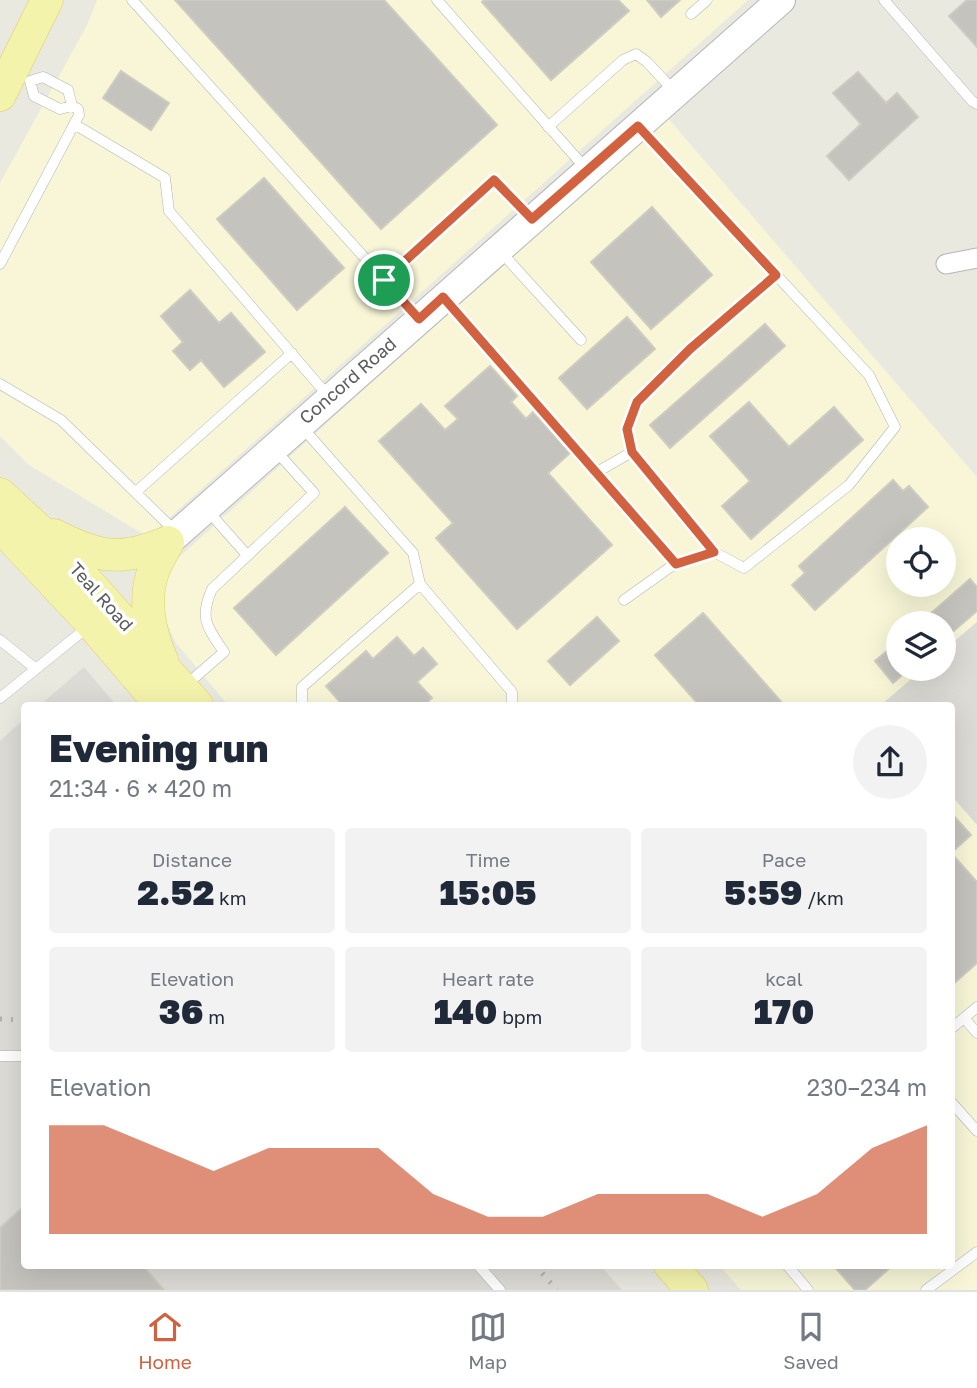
<!DOCTYPE html>
<meta charset="utf-8">
<style>
:root{--surface:#fff;--page:#f2f2f3;--text:#1f2937;--muted:#747a83;--line:#e0e1e3;--accent:#d2613f}
body{margin:0;font-family:"Golos Text",sans-serif;background:var(--page);color:var(--text);height:100vh;display:flex;flex-direction:column;font-size:26px;white-space:nowrap}
*{box-sizing:border-box;margin:0}
p{font-size:23px;color:var(--muted)}
.icon{flex:none;width:38px;height:38px;fill:none;stroke:currentColor;stroke-width:2;stroke-linecap:round;stroke-linejoin:round}
.map{position:relative;flex:1;overflow:hidden}
.panel{position:absolute;left:21px;top:702px;width:934px;height:567px;display:flex;flex-direction:column;background:var(--surface);border-radius:7px;box-shadow:0 7px 28px #0002}
.panel>*{flex:none}
.buttons{position:absolute;left:886px;top:527px;display:grid;gap:14px}
.buttons a{display:grid;place-items:center;width:70px;height:70px;border-radius:50%;background:var(--surface);box-shadow:0 7px 28px #0002;font-size:35px}
.pin{position:absolute;display:grid;place-items:center;width:60px;height:60px;color:#fff;margin:-30px;border:4px solid #fff;border-radius:50%;box-shadow:0 2px 7px #0007}
.round{display:grid;place-items:center;flex:none;width:74px;height:74px;border-radius:37px;background:var(--page)}
.summary{display:flex;align-items:center;justify-content:space-between;height:119px;padding:0 28px}
h1{font-size:38px;font-weight:800;line-height:52px}
.stats{display:grid;grid-template-columns:repeat(3,1fr);gap:10px;height:119px;padding:7px 28px}
.stats div{display:grid;align-content:center;border-radius:7px;background:var(--page);text-align:center}
.stats b{font-size:35px;font-weight:800}
.stats small{font-size:19px;font-weight:400}
.stats p{font-size:19px}
.chart{height:196px;padding:14px 28px}
.chart p{display:flex;justify-content:space-between}
.chart svg{width:100%;height:126px;margin-top:7px;fill:var(--accent);opacity:.7}
.tabs{display:flex;justify-content:space-around;align-items:center;height:98px;border-top:2px solid var(--line);background:var(--surface);font-size:19px;color:var(--muted)}
.tabs a{display:grid;justify-items:center;gap:4px}
.tabs .current{color:var(--accent)}
.map>svg:first-child{display:block}
.commercial{fill:#f8f6d7;fill-rule:evenodd}
.industrial{fill:#dcdbd5}
.building{fill:#c5c3bd;stroke:#ceccc0;stroke-width:2}
.lines{fill:none;stroke-linecap:round;stroke-linejoin:round}
.lane-casing{stroke:#b3b5b9;stroke-width:11}
.street-casing{stroke:#b3b5b9;stroke-width:21}
.secondary-casing{stroke:#b4b6bb;stroke-width:30}
.primary-casing{stroke:#decf65;stroke-width:33}
.lane{stroke:#fff;stroke-width:10}
.street{stroke:#fff;stroke-width:19}
.secondary{stroke:#fff;stroke-width:28}
.primary{stroke:#f4f3ac;stroke-width:32}
.rail{stroke:#b1b2b2;stroke-width:5;stroke-dasharray:2 9;stroke-linecap:butt}
.route-casing{stroke:#fff;stroke-width:14}
.route{stroke:#d2613f;stroke-width:9}
.labels{text-anchor:middle;stroke-width:7;stroke-linejoin:round;paint-order:stroke}
.street-label{font-size:18px;fill:#595b5f;stroke:#fff}
</style>
<div class="map">
<svg width="977" height="1290" viewBox="0 0 977 1290">
<rect width="100%" height="100%" fill="#eae9e0"/>
<path class="commercial" d="M97,0H748L148,537L29,465L0,436V183L87,25Z
M666,116L977,477V622L943,651V623H898V668L923,669L881,705H228L176,643L157,602L176,560ZM898,539H943V584H898Z
M952,796L977,825V1290H741L719,1265H952Z"/>
<path class="industrial" d="M977,622V825L952,796V705H881L923,669L943,668V651Z
M84,667L116,705H40Z
M24,719V1265H600L622,1290H0V741Z"/>
<path class="building" d="M175,0H384L497,125L381,229Z
M484,0H618L629,11L551,80L482,2Z
M647,0H680L661,17Z
M967,0H977V47L949,16Z
M121,71L169,103L151,130L103,98Z
M858,72L886,103L897,93L918,117L849,180L827,156L861,124L833,93Z
M264,178L344,268L297,310L217,219Z
M652,207L712,275L651,329L591,262Z
M190,290L219,323L231,313L265,352L224,387L201,360L190,370L173,351L183,342L161,316Z
M627,317L655,349L587,409L559,378Z
M765,324L785,346L670,448L650,425Z
M490,366L517,396L511,402L526,419L533,412L570,453L548,473L612,545L517,629L436,538L453,523L379,441L421,404L445,430L458,419L445,406Z
M749,402L789,447L834,407L863,440L751,539L722,506L750,481L710,436Z
M893,480L903,491L909,486L928,507L815,610L792,585L805,573L799,566Z
M345,507L388,553L276,655L234,608Z
M970,579L977,587V611L943,640V623H920Z
M703,613L784,705H699L655,655Z
M597,617L619,641L570,685L548,661Z
M397,637L414,656L423,648L437,664L417,682L432,698L424,705H336L340,702L326,686L366,651L373,659Z
M898,642V668H910L893,683L875,661Z
M952,814L971,835L952,852Z
M952,854L977,882V963L952,985Z
M24,1206V1265H142L164,1290H0V1228Z
M833,1265H893L865,1290H855Z"/>
<g class="lines">
<g class="lane-casing">
<path id="lane" d="M132,0L419,318
M437,0L587,170
M884,0L972,101L977,104
M691,14L707,0
M74,124L165,178L169,211L329,397
M548,127L623,60L636,54L647,62L675,92
M501,252L581,340
M0,264L79,115L78,109L72,106L68,90L43,77L30,81L34,96L60,109L72,106
M384,280L494,180L531,218
M446,300L676,563
M0,384L61,420L175,531
M301,426L413,553L420,584L512,692V705
M597,472L632,452
M137,491L292,353
M208,511L247,555
M714,552L632,452L627,429L637,402L690,349L776,275
M624,600L676,563L714,552L744,568L849,485L895,427L869,375L641,129
M0,640L36,669
M186,685L224,652C207,627 199,618 212,589L314,493L276,451
M0,698L89,626
M302,705V687L420,584
M964,1018L977,1033
M952,1028L977,1007
M0,1056H24
M952,1103L977,1131
M478,1265L500,1290
M787,1265L808,1290
M926,1290L977,1252"/>
</g>
<g class="street-casing">
<path id="street" d="M946,264L977,258"/>
</g>
<g class="secondary-casing">
<path id="secondary" d="M168,542L781,0"/>
</g>
<g class="primary-casing">
<path id="primary" d="M0,95L47,0
M0,494L53,543L197,705
M0,526L92,624L161,705
M54,535C99,558 121,562 168,542
M162,660C150,634 143,600 153,572C156,562 163,552 168,542
M670,1265L692,1290"/>
</g>
<use href="#lane" class="lane"/>
<use href="#street" class="street"/>
<use href="#secondary" class="secondary"/>
<use href="#primary" class="primary"/>
<path class="rail" d="M0,1019L24,1020
M535,1265L557,1290"/>
</g>
<g class="lines">
<g class="route-casing">
<path id="route" d="M638,126L776,275L690,349L637,402L627,429L632,452L714,552L676,564L443,297L419,319L384,280L494,180L532,219Z"/>
</g>
<use href="#route" class="route"/>
</g>
<g class="labels">
<g class="street-label">
<text transform="translate(348 381) rotate(-41)" y="6">Concord Road</text>
<text transform="translate(101 597) rotate(48)" y="6">Teal Road</text>
</g>
</g>
</svg>
<div class="buttons">
<a><svg class="icon" aria-label="locate" viewBox="0 0 24 24"><circle cx="12" cy="12" r="6"/><path d="M12 2v4M12 18v4M2 12h4M18 12h4"/></svg></a>
<a><svg class="icon" aria-label="layers" viewBox="0 0 24 24"><path d="M12 4l9 5-9 5-9-5zM3 14l9 5 9-5"/></svg></a>
</div>
<div class="pin" style="left:384px;top:280px;background:#1e9e55"><svg class="icon" aria-label="arrive" viewBox="0 0 24 24"><path d="M6 21V4h12l-3 4 3 4H6"/></svg></div>
<section class="panel">
<div class="summary"><div><h1>Evening run</h1><p>21:34 · 6 × 420 m</p></div><a class="round"><svg class="icon" aria-label="share" viewBox="0 0 24 24"><path d="M12 15V3M7 8l5-5 5 5M5 13v7h14v-7"/></svg></a></div>
<div class="stats">
<div><p>Distance</p><b>2.52<small> km</small></b></div>
<div><p>Time</p><b>15:05</b></div>
<div><p>Pace</p><b>5:59<small> /km</small></b></div>
</div>
<div class="stats">
<div><p>Elevation</p><b>36<small> m</small></b></div>
<div><p>Heart rate</p><b>140<small> bpm</small></b></div>
<div><p>kcal</p><b>170</b></div>
</div>
<div class="chart"><p><span>Elevation</span>230–234 m</p>
<svg viewBox="0 0 160 44" preserveAspectRatio="none"><path d="M0 44V6L10 6L20 14L30 22L40 14L50 14L60 14L70 30L80 38L90 38L100 30L110 30L120 30L130 38L140 30L150 14L160 6V44z"/></svg>
</div>
</section>
</div>
<nav class="tabs">
<a class="current"><svg class="icon" aria-label="home" viewBox="0 0 24 24"><path d="M3 11l9-7 9 7M6 9v11h12V9"/></svg>Home</a>
<a><svg class="icon" aria-label="map" viewBox="0 0 24 24"><path d="M3 6l6-2 6 2 6-2v14l-6 2-6-2-6 2zM9 4v14M15 6v14"/></svg>Map</a>
<a><svg class="icon" aria-label="saved" viewBox="0 0 24 24"><path d="M7 4h10v16l-5-4-5 4z"/></svg>Saved</a>
</nav>
